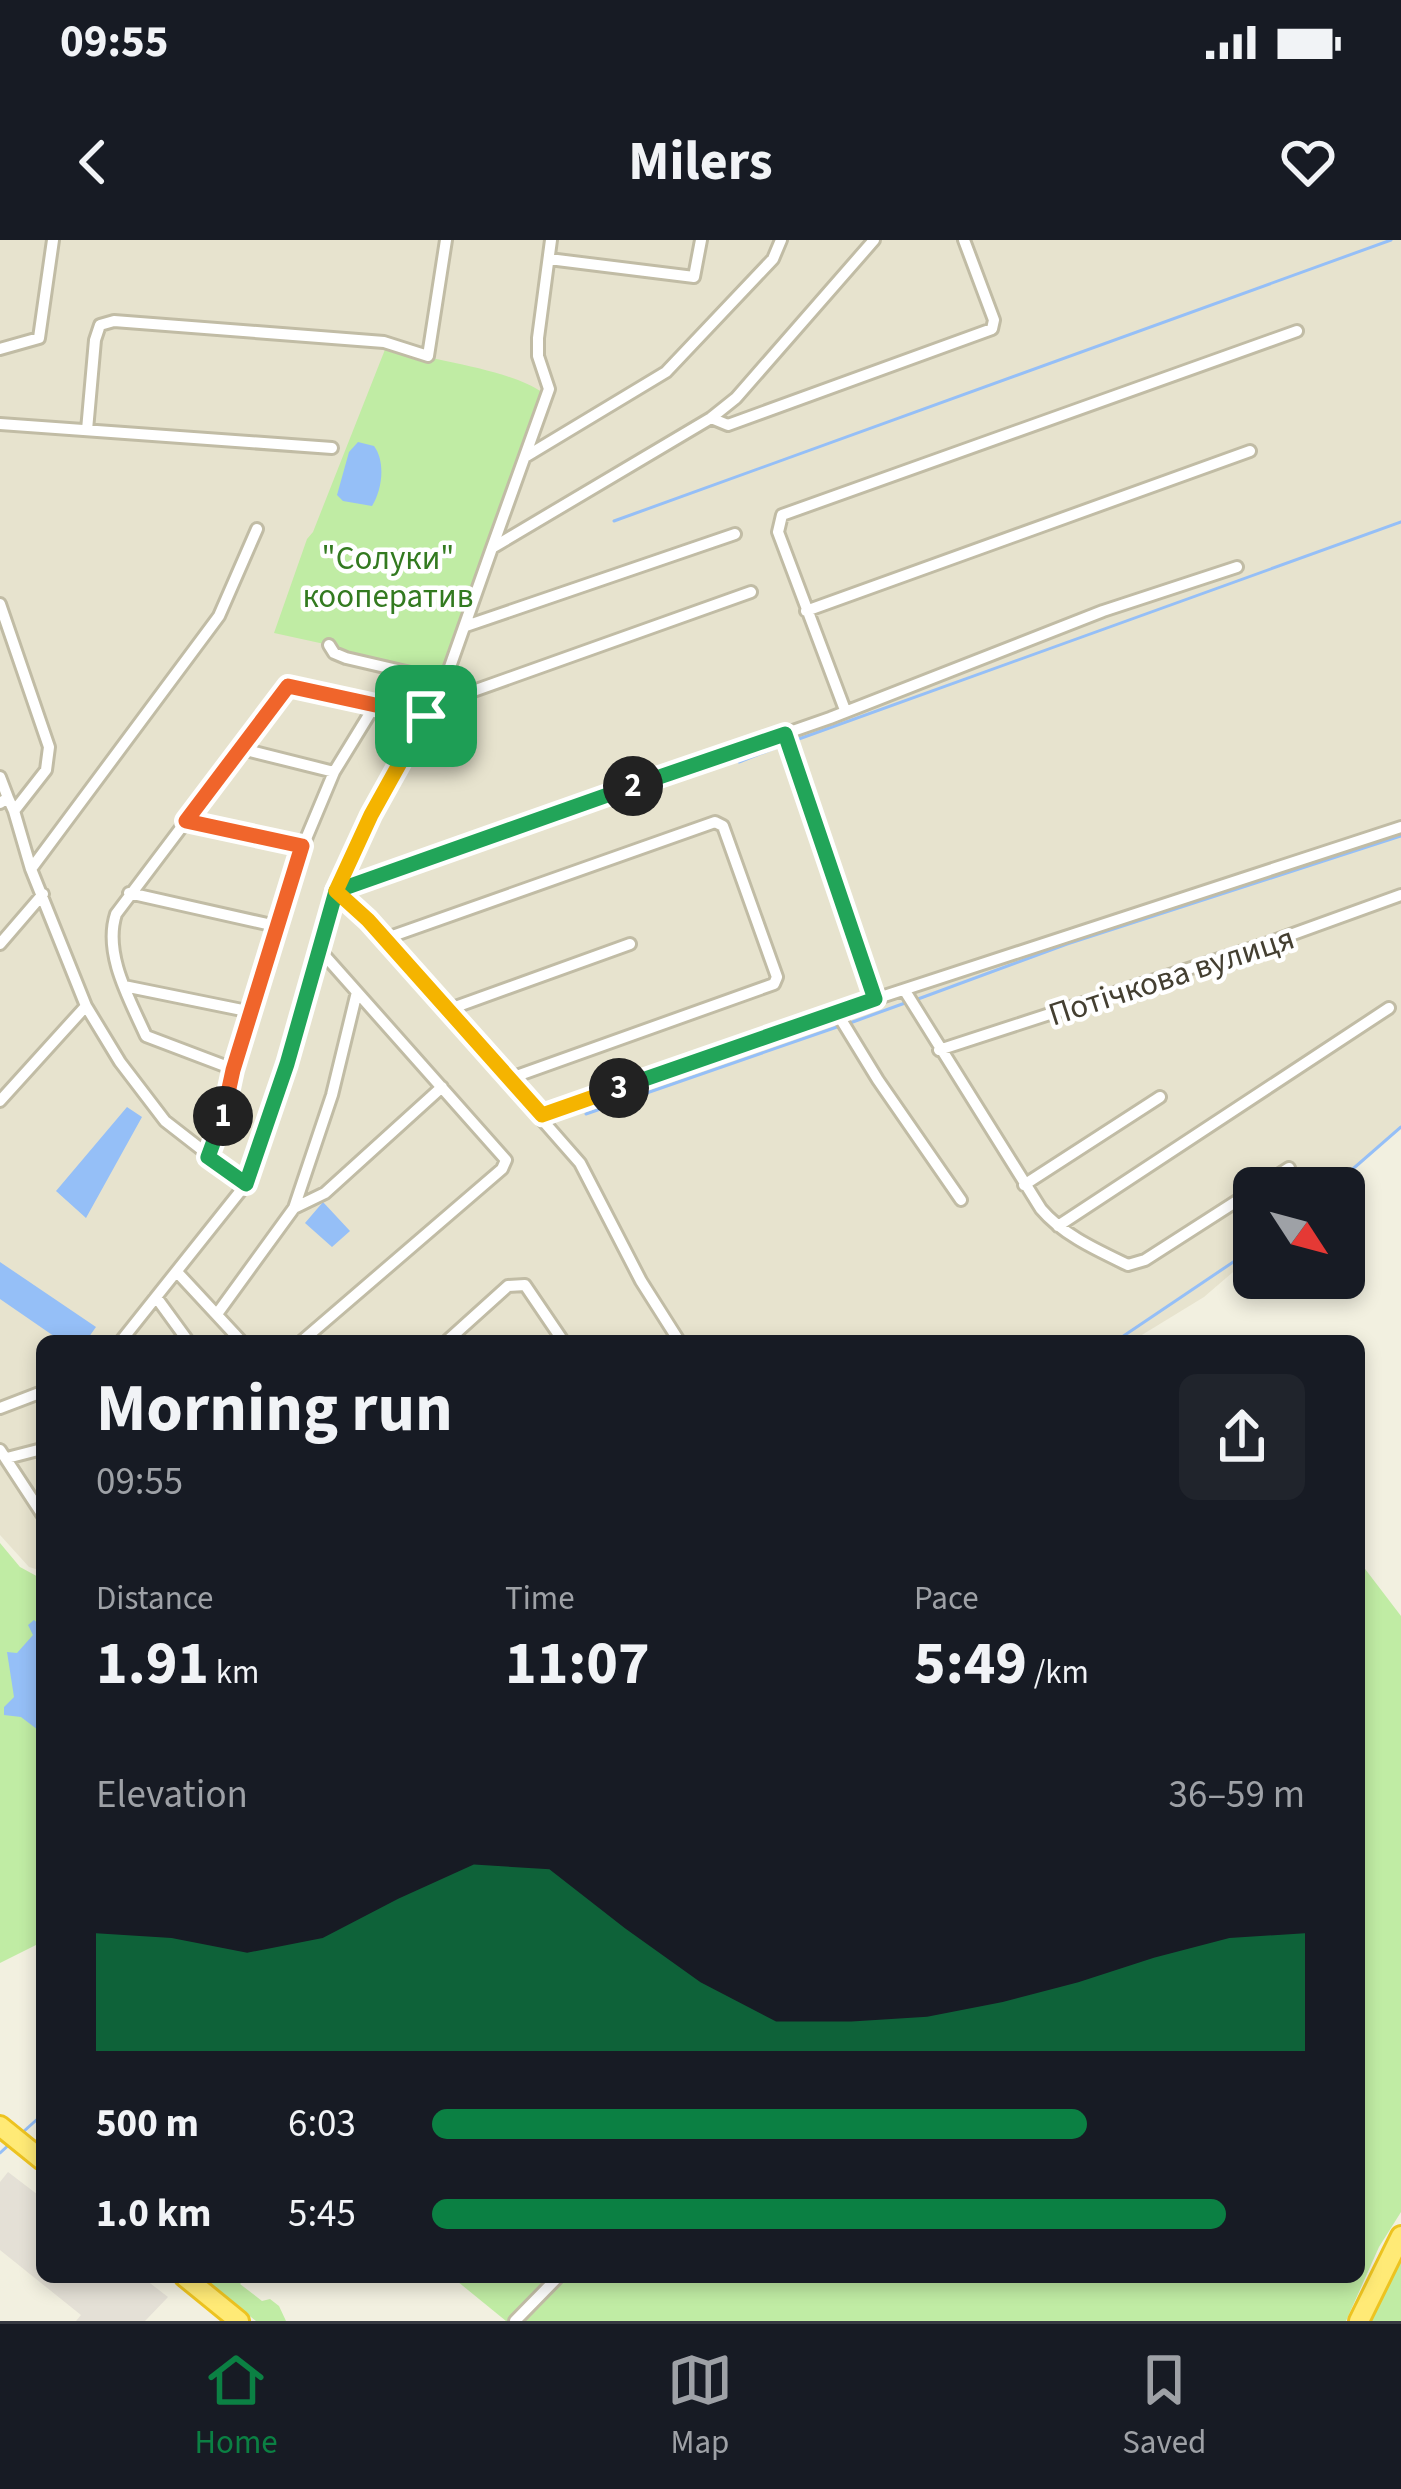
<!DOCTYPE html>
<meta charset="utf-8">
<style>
:root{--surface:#171b24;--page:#20242c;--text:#f1f3f6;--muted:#9ea1a6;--line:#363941;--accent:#0b8043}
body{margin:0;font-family:"Source Sans 3",sans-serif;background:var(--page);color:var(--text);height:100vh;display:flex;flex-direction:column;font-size:45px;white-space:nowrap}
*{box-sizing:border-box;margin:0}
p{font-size:39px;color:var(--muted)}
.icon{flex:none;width:66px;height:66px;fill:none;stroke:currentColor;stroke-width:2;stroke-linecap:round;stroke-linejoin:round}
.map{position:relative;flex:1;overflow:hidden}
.drawer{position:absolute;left:36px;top:1095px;width:1329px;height:948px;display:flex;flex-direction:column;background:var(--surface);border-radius:18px;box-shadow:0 6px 18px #0003}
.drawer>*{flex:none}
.needle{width:78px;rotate:126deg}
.fabs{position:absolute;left:1233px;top:927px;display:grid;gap:24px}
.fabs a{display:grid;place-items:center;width:132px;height:132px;border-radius:18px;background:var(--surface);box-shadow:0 6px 18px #0003;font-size:60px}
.pin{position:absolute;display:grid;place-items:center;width:102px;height:102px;color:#fff;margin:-51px;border-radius:24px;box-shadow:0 6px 18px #0006}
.km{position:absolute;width:60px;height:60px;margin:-30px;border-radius:50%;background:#222;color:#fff;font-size:33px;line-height:60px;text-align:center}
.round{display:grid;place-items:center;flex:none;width:126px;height:126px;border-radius:18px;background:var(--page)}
.overview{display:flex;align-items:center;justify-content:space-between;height:204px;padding:0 60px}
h1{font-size:66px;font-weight:700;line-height:90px}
.metrics{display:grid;grid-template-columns:repeat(3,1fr);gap:18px;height:204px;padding:12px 60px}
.metrics div{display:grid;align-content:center}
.metrics b{font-size:60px;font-weight:700}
.metrics small{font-size:33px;font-weight:400}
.metrics p{font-size:33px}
.chart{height:336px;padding:24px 60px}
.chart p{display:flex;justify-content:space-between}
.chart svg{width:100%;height:216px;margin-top:12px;fill:var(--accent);opacity:.7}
ul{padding:0 60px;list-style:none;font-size:39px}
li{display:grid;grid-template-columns:192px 144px 1fr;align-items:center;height:90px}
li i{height:30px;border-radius:15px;background:var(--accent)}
.status{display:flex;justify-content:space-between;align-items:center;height:84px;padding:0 60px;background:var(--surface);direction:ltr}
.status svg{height:33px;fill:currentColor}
header{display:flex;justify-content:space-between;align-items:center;height:156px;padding:0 60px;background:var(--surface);font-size:54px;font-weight:700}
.tab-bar{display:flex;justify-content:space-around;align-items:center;height:168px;border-top:3px solid var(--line);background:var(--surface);font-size:33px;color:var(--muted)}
.tab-bar a{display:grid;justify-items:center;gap:6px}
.tab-bar .active{color:var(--accent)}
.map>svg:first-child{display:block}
.residential{fill:#e7e3ce}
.industrial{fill:#e4e0d6}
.green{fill:#c0eca4}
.water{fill:#95bff7}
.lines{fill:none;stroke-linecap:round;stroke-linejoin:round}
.stream{stroke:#95bff7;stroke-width:3}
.minor-casing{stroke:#c1bca5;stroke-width:16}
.trunk-casing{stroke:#edc320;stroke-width:24}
.minor{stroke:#fff;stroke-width:10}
.trunk{stroke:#ffea76;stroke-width:18}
.split-1-casing{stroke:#fff;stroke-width:24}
.split-2-casing{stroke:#fff;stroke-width:24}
.split-3-casing{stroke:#fff;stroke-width:24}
.split-4-casing{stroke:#fff;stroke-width:24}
.split-1{stroke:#f0652b;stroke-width:15}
.split-2{stroke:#22a559;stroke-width:15}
.split-3{stroke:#22a559;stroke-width:15}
.split-4{stroke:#f5b400;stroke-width:15}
.labels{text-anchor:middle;stroke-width:9;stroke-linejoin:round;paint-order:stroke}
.park-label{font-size:33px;fill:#337a20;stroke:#fff}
.street-label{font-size:33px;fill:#443f31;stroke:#fff}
</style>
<div class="status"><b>09:55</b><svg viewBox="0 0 49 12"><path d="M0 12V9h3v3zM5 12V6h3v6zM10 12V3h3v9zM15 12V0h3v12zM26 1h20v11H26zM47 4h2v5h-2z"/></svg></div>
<header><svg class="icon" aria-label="back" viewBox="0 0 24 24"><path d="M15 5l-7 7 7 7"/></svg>Milers<svg class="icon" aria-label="heart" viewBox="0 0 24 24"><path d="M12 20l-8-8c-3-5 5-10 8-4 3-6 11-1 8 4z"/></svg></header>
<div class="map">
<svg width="1401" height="2081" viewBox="0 0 1401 2081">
<rect width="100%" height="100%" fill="#f2f0e0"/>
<path class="residential" d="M0,0H1401V886L1330,948H1254V1014L1204,1057L1132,1101H42V1331L29,1327L0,1295Z"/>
<path class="industrial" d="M8,1932L42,1958V2037H142L168,2057L145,2081H76L81,2075L0,2010V1942Z"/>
<path class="green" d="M386,107C430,121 509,128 543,153L445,441L341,414L329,405L274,393L307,299L313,292Z
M0,1303L20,1327L42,1339V1702L0,1723Z
M1359,1321L1401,1376V1972L1379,2007L1346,2081H506L452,2037H1359Z
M1401,2013V2081H1366Z
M210,2037H240L244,2040L240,2044L262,2061L270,2059L279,2066L286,2081H256L208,2043Z"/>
<path class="water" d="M358,202L374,206C386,222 382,250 372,266L343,261L337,255L349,212Z
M127,867L142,877L86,978L56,951Z
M323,962L350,991L332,1007L305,983Z
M0,1022L96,1087L86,1101H61L0,1059Z
M34,1380L42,1387V1493L21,1477L4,1475V1467L14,1457L7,1412L17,1413L33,1395L28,1385Z"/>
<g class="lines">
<path class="stream" d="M614,281L1391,0
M796,500L1401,282
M739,522L780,506
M918,759L1067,704L1401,596
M850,783L905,763
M586,874L837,787
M1331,948L1401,887
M1116,1101L1254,1008
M23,1892L42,1875
M0,1913L12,1902"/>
<g class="minor-casing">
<path id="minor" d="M549,19L694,37L701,0
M0,109L39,98L53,0
M711,178L728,185L992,89L994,80L964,0
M0,184L332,208
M87,190L95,100L100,85L114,81L384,102L428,116L446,0
M525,217L666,132L773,19L781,0
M492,308L549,149L538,116V98L551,0
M0,364L49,507L46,530L14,571L31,629L86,766L120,822L165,881L246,944
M806,371L1250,211
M466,386L735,294
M329,405L334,413L346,418L445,441
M434,465L751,352
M845,470L778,292L782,275L1297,91
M785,494L875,759
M238,508L334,532
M0,537L8,558
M0,563L8,558L14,571
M186,581L303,606
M31,629L219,376L257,289
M129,653L276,686
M384,699L715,582L723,586L777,737L774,744L508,839
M0,704L43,654
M124,746L252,772
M905,751L1041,969C1063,995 1097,1010 1128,1025L1145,1020L1254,950
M447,770L630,704
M837,773L878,840L961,960
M939,810L1271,702L1401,655
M233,829L146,796C130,760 103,714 116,674L288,446L426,475
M0,861L86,766
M542,875L875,759L1401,587
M208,917L303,606L334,532L375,465
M1024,945L1160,857
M1258,948L1289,928
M294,968L332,855L357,752
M1058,986L1389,768
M177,1032L241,1101
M156,1057L188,1101
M217,1074L294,968L325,953L442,847
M121,1101L246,944L287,824L336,651L371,575L445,441L492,308L711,178L736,158L874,0
M302,1101L502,929L506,920L318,708
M447,1101L508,1046L525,1045L563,1101
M679,1101L641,1041L580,923L367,680L336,651L830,478L1103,371L1237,327
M0,1168L42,1152
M0,1210L42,1274
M7,1218L42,1209
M515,2081L558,2037"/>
</g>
<g class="trunk-casing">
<path id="trunk" d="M0,1886L42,1920
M185,2037L239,2081
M1359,2081L1401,1996"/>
</g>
<use href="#minor" class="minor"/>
<use href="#trunk" class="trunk"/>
</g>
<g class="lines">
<g class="split-1-casing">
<path id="split-1" d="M223,876L233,830L302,606L186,581L288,446L426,476"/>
</g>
<g class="split-2-casing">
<path id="split-2" d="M223,876L208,917L246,944L287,824L336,651L633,546"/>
</g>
<g class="split-3-casing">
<path id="split-3" d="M619,848L875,759L785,494L633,546"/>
</g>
<g class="split-4-casing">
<path id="split-4" d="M426,476L371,575L336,651L368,680L542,875L619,848"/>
</g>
<use href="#split-1" class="split-1"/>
<use href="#split-2" class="split-2"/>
<use href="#split-3" class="split-3"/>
<use href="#split-4" class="split-4"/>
</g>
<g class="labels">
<g class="park-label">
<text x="388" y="329">"Солуки"<tspan x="388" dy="38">кооператив</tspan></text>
</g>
<g class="street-label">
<text transform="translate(1171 735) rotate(-18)" y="12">Потічкова вулиця</text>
</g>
</g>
</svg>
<div class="fabs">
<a><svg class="needle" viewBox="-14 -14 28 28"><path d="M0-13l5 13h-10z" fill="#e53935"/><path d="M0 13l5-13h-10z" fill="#9ea1a6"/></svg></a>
</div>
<div class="pin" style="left:426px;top:476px;background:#1e9e55"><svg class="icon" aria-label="arrive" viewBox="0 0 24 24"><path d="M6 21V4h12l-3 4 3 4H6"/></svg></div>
<b class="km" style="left:223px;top:876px">1</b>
<b class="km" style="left:633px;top:546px">2</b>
<b class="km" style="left:619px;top:848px">3</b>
<section class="drawer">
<div class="overview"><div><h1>Morning run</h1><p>09:55</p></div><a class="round"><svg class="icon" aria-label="share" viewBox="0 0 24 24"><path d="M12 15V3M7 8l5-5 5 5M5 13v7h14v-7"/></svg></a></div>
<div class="metrics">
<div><p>Distance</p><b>1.91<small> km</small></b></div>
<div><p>Time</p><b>11:07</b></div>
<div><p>Pace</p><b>5:49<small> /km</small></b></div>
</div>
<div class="chart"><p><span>Elevation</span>36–59 m</p>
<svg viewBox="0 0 160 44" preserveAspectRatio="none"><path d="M0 44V20L10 21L20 24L30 21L40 13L50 6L60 7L70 19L80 30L90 38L100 38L110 37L120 34L130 30L140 25L150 21L160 20V44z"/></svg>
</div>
<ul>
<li><b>500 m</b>6:03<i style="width:75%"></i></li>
<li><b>1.0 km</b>5:45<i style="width:91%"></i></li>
</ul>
</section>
</div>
<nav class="tab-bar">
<a class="active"><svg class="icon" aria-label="home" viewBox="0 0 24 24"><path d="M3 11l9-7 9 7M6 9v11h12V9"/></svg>Home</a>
<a><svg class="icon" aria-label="map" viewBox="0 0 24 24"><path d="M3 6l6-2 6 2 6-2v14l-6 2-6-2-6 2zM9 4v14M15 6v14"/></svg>Map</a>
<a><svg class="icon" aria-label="saved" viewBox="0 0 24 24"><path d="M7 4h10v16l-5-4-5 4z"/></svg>Saved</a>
</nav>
